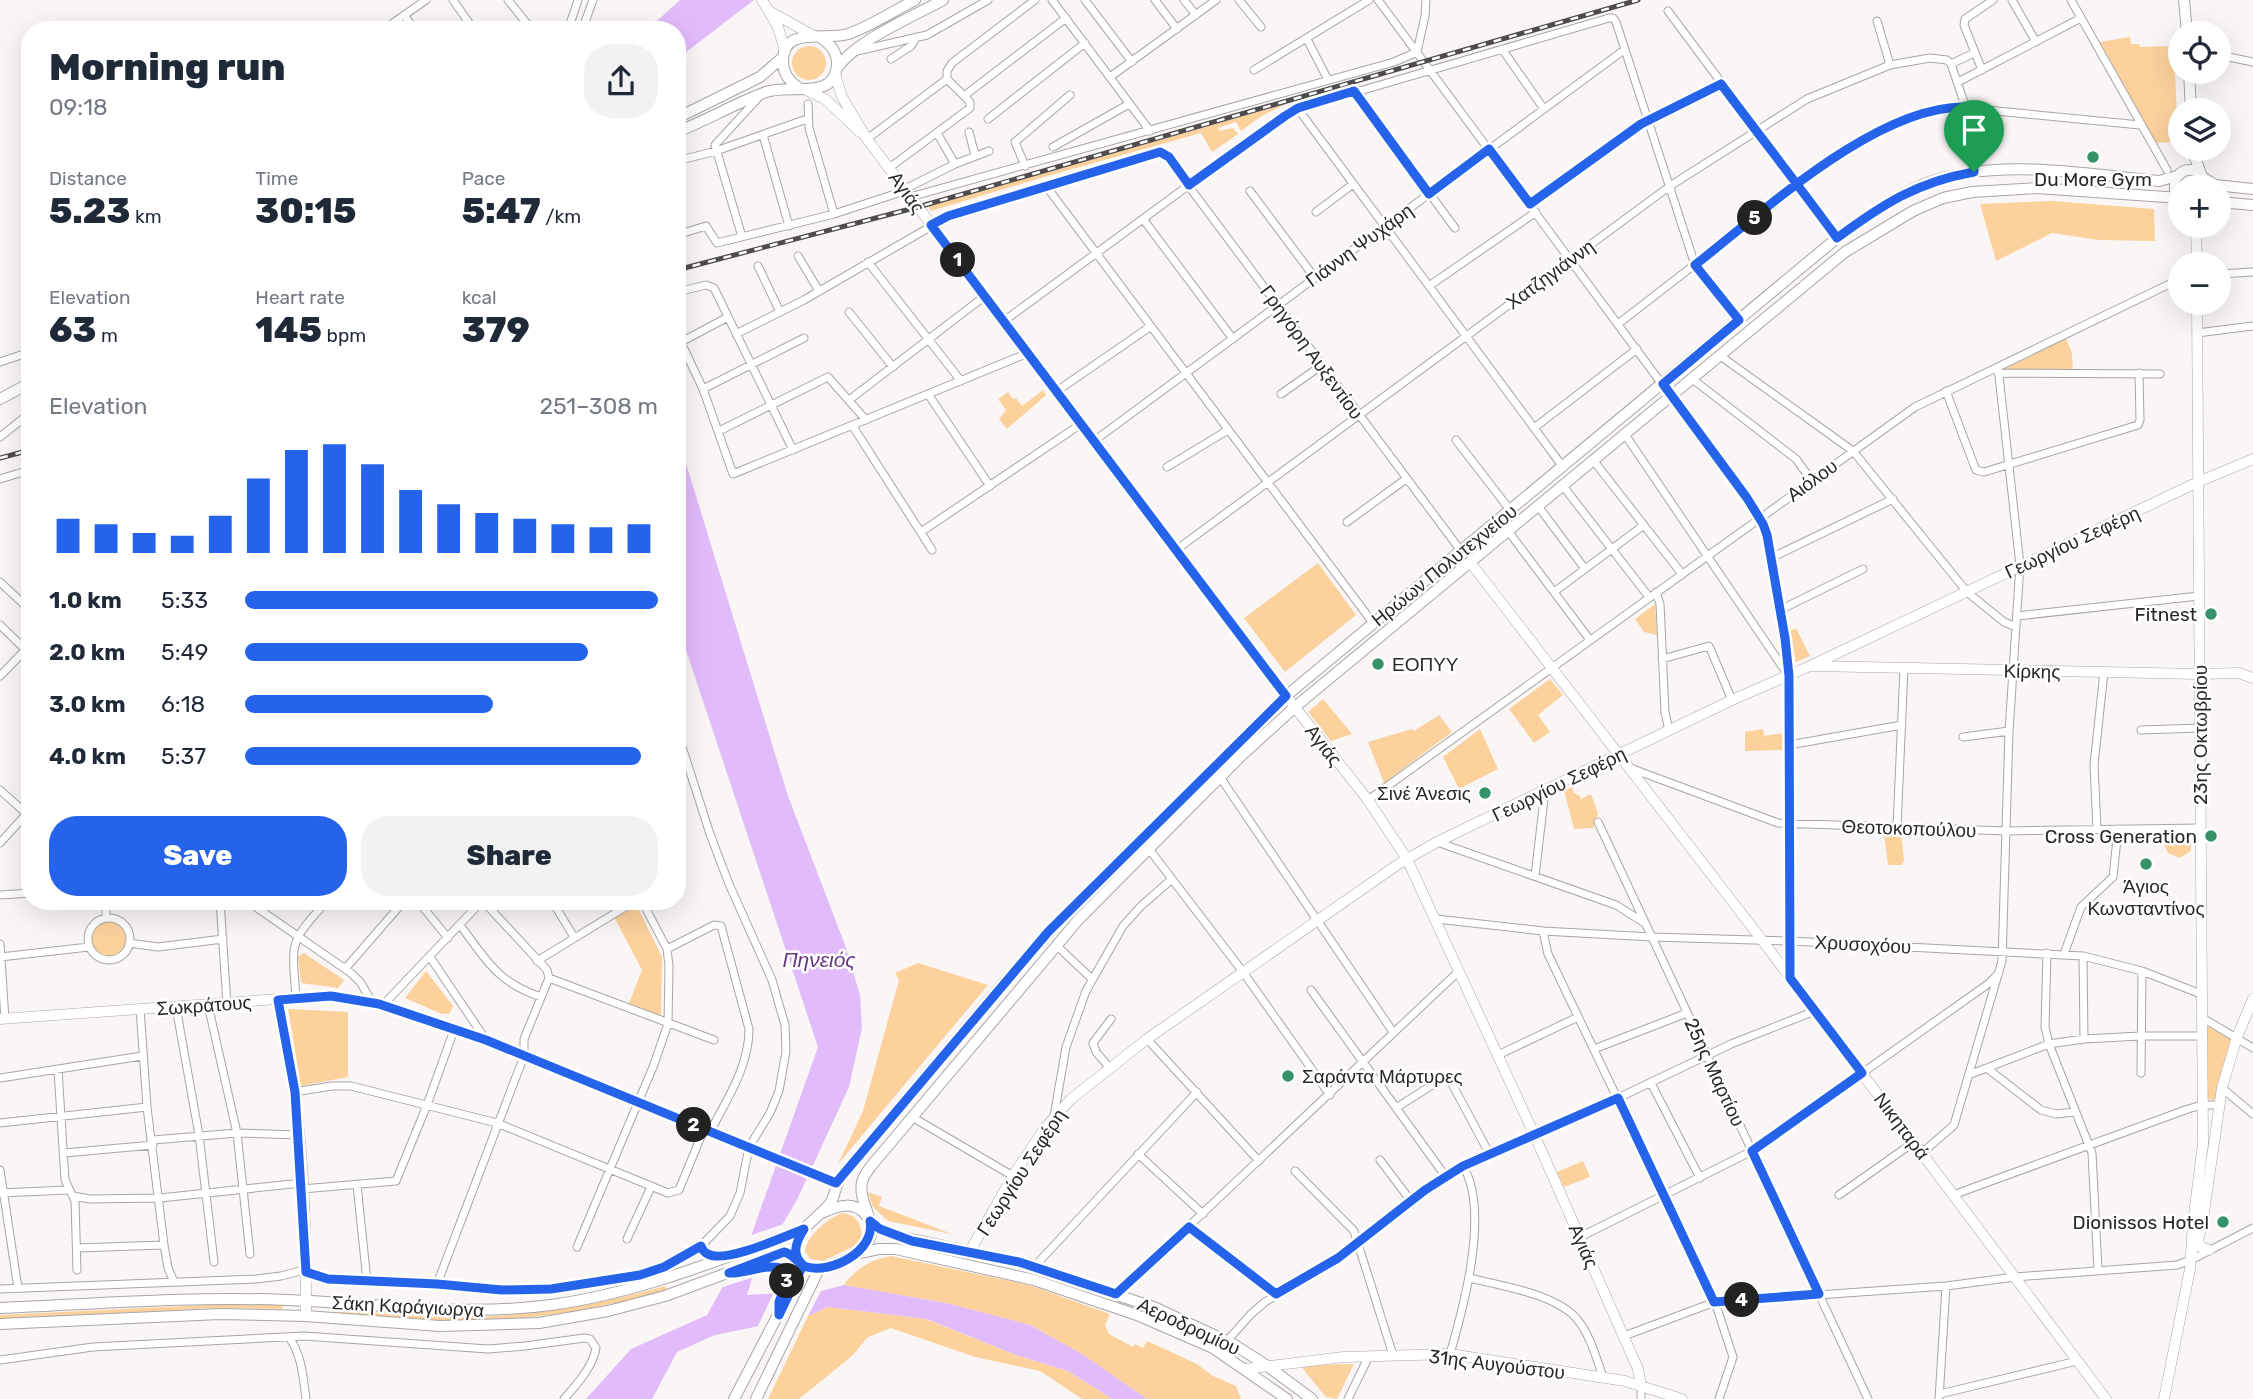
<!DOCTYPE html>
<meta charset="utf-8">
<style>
:root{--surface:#fff;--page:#f2f2f3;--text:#1f2937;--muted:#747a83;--accent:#2563eb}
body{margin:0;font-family:Rubik,sans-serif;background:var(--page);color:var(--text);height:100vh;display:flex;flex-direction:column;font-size:26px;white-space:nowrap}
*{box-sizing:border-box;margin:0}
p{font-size:23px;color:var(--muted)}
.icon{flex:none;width:38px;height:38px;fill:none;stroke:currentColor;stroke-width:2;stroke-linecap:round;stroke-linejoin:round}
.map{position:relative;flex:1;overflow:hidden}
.sheet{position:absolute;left:21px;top:21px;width:665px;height:889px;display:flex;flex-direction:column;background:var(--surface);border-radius:28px;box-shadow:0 7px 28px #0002}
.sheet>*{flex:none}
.controls{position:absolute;left:2168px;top:21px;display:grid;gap:14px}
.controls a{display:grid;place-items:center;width:63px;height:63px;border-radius:50%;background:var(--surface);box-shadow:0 7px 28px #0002;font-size:35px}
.pin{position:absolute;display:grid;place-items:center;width:60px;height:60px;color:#fff;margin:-72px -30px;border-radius:50% 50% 50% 0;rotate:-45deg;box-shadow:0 0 7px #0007}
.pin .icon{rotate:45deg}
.km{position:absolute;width:35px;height:35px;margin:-18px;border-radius:50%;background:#222;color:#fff;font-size:19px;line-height:35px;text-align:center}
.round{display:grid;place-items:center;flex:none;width:74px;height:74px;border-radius:28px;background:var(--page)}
.summary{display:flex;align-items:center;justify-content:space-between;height:119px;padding:0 28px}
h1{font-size:38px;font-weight:800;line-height:52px}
.figures{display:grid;grid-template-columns:repeat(3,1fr);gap:10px;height:119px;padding:7px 28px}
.figures div{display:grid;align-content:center}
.figures b{font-size:35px;font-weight:800}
.figures small{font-size:19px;font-weight:400}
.figures p{font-size:19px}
.chart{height:196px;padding:14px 28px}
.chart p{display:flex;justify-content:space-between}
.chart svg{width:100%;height:126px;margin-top:7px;stroke:var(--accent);stroke-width:6}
.action{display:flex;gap:14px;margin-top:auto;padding:14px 28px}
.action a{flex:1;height:80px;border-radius:28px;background:var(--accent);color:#fff;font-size:28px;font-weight:800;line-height:80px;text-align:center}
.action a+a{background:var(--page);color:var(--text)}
ul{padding:0 28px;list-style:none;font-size:23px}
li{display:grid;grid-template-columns:112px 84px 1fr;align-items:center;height:52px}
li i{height:18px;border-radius:9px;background:var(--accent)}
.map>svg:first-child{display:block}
.green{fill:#fcd19c}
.water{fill:#e2bbfa}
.pier{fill:#faf6f6}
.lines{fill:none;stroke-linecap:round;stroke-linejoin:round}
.street-casing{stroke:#a9a5a6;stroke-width:9}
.secondary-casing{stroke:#a9a5a6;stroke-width:11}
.primary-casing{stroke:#a9a5a6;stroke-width:12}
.street{stroke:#fff;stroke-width:7}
.secondary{stroke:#fff;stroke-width:10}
.primary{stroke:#fff;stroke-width:10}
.rail-casing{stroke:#4e4b4c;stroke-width:5}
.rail{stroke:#fff;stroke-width:2.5;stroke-dasharray:8;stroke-linecap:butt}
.route-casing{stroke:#fff;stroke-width:14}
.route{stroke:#2563eb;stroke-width:9}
.poi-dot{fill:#35926a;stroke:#fff;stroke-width:2.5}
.labels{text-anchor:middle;stroke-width:5;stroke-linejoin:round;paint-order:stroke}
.poi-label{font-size:19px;fill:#292728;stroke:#fff;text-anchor:end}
.street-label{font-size:19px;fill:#292728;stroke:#fff}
.water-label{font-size:21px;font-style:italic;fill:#673780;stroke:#fff}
</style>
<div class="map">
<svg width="2253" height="1399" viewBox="0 0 2253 1399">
<rect width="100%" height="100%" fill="#faf6f6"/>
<path class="green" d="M2130,37L2131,44H2139L2140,47L2174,46L2178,142L2156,143L2100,42Z
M792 63a17 17 0 1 1 34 0a17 17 0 1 1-34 0Z
M1286,104L1263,115L1241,131L1236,122L1218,128L1220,131L1233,128L1238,134L1212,152L1201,133L1044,177L934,210L930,211L929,206Z
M2052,201L2154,209L2155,241L2099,240L2052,233L1996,261L1980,204Z
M2066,338L2072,354L2073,371L2005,370L2004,366Z
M1043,390L1046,395L1007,429L999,419L1006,410L998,399L1008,392L1013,399L1016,398L1022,406Z
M1318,563L1356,615L1285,672L1244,618Z
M1655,604L1657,635L1644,632L1635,619Z
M1796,628L1810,656L1796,662L1790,631Z
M1550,679L1563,695L1538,715L1550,732L1534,743L1509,709Z
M1323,699L1352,734L1331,741L1308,712Z
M1439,715L1452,732L1384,783L1368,742L1412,729L1414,731Z
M1480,729L1498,769L1459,789L1443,757Z
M1763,729L1764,736L1784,733V750L1745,751V732Z
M1572,787L1574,793L1580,796L1581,799L1591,794L1598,813L1593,828L1574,829L1564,790Z
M1901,833L1904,860L1902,865H1888L1884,834Z
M2159,833H2191V851L2180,858L2168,853Z
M636,904L662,957L661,1017L628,1006L642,970L614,917Z
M90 939a18 18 0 1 1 36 0a18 18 0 1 1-36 0Z
M304,953L344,980L338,988L301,983L298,957Z
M918,963L988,985L838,1164L863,1111L899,980L895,973Z
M426,971L453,1006L450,1013L442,1014L405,998Z
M288,1009L348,1012V1077L301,1086Z
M2207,1024L2233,1038L2217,1100L2204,1099Z
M1583,1161L1590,1177L1564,1187L1557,1172Z
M868,1192L882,1197L879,1206L952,1234L888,1221L873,1207Z
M843,1213L853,1216C861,1224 864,1233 859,1244L823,1261L810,1259L805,1251C807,1235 828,1218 843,1213Z
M891,1256L1029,1285L1110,1314L1105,1325L1109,1334L1133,1347L1135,1344L1143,1348L1147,1341L1197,1364L1213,1376L1236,1386L1241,1399H1147L1082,1354L1030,1325L946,1303L844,1285C854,1269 873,1259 891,1256Z
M665,1286L667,1290C586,1313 502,1325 417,1321C388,1319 360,1315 331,1312V1307C372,1312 413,1317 454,1317C526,1318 596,1305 665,1286Z
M207,1305H283L282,1309L215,1308L0,1319V1315Z
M828,1307L926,1319L1016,1355L1068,1371L1112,1399H1082L1040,1371L975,1357L891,1328L868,1337L852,1356L799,1399H768L808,1316Z
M1354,1364L1337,1399L1326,1397L1303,1369L1307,1365Z"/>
<path class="water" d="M680,0H754L677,59V30H647Z
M677,434L788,796L845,945L860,995L862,1028L849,1087L797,1200L754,1272L747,1295L821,1291L844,1285L946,1303L1030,1325L1082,1354L1147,1399H1112L1068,1371L1016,1355L927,1319L828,1307L808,1316L715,1335L677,1352L652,1399H586L631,1349L707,1315L751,1236L818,1047L677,623Z"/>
<path class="pier" d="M787,1223L757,1276L717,1289L746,1237Z
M823,1287L806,1320L756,1330L775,1290Z"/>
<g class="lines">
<g class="street-casing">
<path id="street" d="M453,0L474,30
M508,0L532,30
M1052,0L1150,131
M1085,0L1132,62
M1155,0L1177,29
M1184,0L1196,15
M1239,0L1261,27
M1378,0L1738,487L1753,508L1767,535L1785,638L1789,676L1790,976
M2012,0L2036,42
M2071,0L2167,170
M1668,11L1837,238
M404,15L415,30
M1877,21L1890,65
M383,30L426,0
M568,30L578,0
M582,30L593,0
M1307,39L1328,80
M1502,49L1544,109
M857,51L927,35L988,0
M1417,52L1425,16L1426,0
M2219,55L2253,62
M891,59L911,46L916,38
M1951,64L1970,120L1974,172
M1951,64L1974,53
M1254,70L1369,0
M1982,70L1964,25L1965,19L1993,0
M1110,77L1216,0
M1958,82L2081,18
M1354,91L1455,228
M964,96L1066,18
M808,104L809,128L834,214
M1298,109L1563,467
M988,119L1085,43
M969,132L975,155
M937,133L955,164
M763,135L789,226
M867,139L947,79V71L952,63L1035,0
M1053,147L1129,104
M677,161L716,151L807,119
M1025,166L1015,142L1070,95
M889,168L970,108V102L947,79
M1046,186L1373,623
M1250,191L1315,278
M910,197L1394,62L1417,52
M1530,204L1641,124L1721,84
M1316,212L1353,184
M1143,219L1233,339
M677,235L706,226L717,243L834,214L895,194L955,164L989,151
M742,237L715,145L759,97
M798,256L819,291
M868,262L961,381
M758,266L780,312
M2219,274L2253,272
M1429,286L1536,212
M677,292L706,285L714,288L793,450
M849,312L893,367
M1004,321L1279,119L1298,109L1609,18H1613L1616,22L1695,265L1739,320
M1618,324L1827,162L1882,130L1920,116L1956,107L2140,125
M2197,333L2253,326
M677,334L703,389L733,474L1028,353
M736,334L804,300L949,216L1107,167L1155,153H1164L1461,551
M681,342L728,317
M1719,355L1853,451L1967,592L2004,622L2016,627
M0,362L30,352
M1998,373L2160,374
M1691,378L1796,459L1812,481
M703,389L804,338
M1057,391L1151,326
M1946,391L1974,465L1976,470L1984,472L2138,425L2140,420L2139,373
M928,394L990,486
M1281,394L1322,365
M849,400L985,296
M852,425L932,550
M1534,428L1637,349
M719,431L828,377L866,420
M1624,433L1788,675
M0,437L30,413
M1456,440L1510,510
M1094,441L1624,50
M1593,460L1682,574
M1167,467L1228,430
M0,479L30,470
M1563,486L1649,597
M1538,506L1585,569
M1347,522L1406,479
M1508,531L1590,640
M921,532L1081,424
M1176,550L1670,186L1807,99L1890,65L1930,58L1947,60L1951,64
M1771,558L1893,499
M0,582L30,610
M1554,592L1644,525
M1656,592L1660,604L1665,712L1669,731
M1780,610L1863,569
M2017,616L2199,596
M0,625L30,654
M1662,659L1709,646L1732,700
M0,676L30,645
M2141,730L2200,728
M1963,737L2009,731
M1789,745L1902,725
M1630,768L1778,823L2006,831L2200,828
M1220,777L1393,1032
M0,790L28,815
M1368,800L1915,407L2180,279
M1598,822L1868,1399
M1897,827L1904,668
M2097,829L2094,765L2104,672
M1437,842L1616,905L1643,922
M0,843L30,810
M1149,849L1243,972L1330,1095
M1535,876L1545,791
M0,895L30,893
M106,901V918
M220,901L227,1004
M247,901L351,973L361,983L371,1001
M418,901L448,938
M552,901L574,937
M88 939a21 21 0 1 1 42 0a21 21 0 1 1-42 0Z
M1436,919L1543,931L1652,937L1790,941L2083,956L2142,971L2201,994
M460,925C487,961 497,982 541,997
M1543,931L1548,954L1715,1302L1733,1357L1719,1399
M129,943L158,947L223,939
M0,944L5,1019
M1056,945L1092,979
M667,949L714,925L721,926L749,1029C749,1067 727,1099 710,1132
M2047,953L2045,1027L2049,1044L2092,1153L2098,1270
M2064,954L2081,907L2113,877L2118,829
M2083,956L2084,1039
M0,957L89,947
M430,957L486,1040
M537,961L635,901
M345,969L404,901
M549,978L714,1040
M1311,990L1446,1177
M296,998C292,941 288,944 327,901
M208,1005L237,1133L250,1254
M383,1005L482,901
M176,1007L199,1135L214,1262
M140,1009L147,1107L164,1245L168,1268L174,1282
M2201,1017L2253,1048
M1147,1039L1259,1161
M1594,1049L1687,1013
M1498,1055L1578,1017
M1109,1067L1096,1052L1093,1043L1111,1019
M1988,1069L2041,1110L2056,1114L2075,1112
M58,1070L65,1180L75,1201L77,1270
M2141,1073L2142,971
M1971,1074L2049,1044L2084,1039L2141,1036H2202
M0,1078L142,1056
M1651,1083L1700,1178
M2222,1088L2253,1114
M294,1092L332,1086H351L497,1123L668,1193L679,1190L704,1129
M1396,1108L1440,1080L1447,1078L1451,1082L1489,1153
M1054,1116L1066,1047L1086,991L1123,926L1141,906L1172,879
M912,1117L1013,1176
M0,1123L147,1107
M153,1140L237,1133L299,1135
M64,1153L153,1145
M1922,1153L1954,1125L2002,961L2009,731L2020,565L1998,367
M1138,1154L1203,1214
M1380,1160L1411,1201
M0,1170L18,1288
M1295,1171L1354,1231L1393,1355
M357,1185L367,1281
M302,1189L396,1181L427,1105L454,1030
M0,1193L68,1190
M1839,1195L1914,1142
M1953,1195L2188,1109L2202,1105H2219
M73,1196L90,1199L160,1198L302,1183
M1189,1227L1276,1294
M1580,1237L1752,1151L1988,984L1998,974
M627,1239L651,1187
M577,1247L653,1067L668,1024L669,966L667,949L642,901
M77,1248L164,1245
M1034,1267L1197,1092
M1469,1278C1499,1285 1555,1294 1576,1318C1590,1334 1596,1357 1603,1377
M437,1284L524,1056V1039L549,978L547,970L483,901
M0,1289L256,1279L281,1276L300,1271L338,1280L437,1284L502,1290L565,1288L625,1278L664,1267L701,1246L730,1216L740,1193L749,1147L770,1113L779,1091L786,1051L785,1025L772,980L729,884L710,834L677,731
M1116,1295L1459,971
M1624,1336L1715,1302L1946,1286L2015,1277L2177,1265L2191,1260L2253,1228
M289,1337C302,1356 303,1376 306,1399
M1227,1341L1251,1314L1265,1302L1338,1258L1425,1190L1463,1166L1489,1153L1618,1098L1731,1044L1815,1011
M1450,1354C1464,1306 1490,1210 1463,1166
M0,1360L93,1347L304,1336L488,1349L525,1346L584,1338L590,1339L596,1348C593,1367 576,1385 564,1399
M1940,1394L2077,1361
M1348,1399L1369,1356
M1641,1399V1385
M1939,1399L1946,1286"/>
</g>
<g class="secondary-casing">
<path id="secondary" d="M762,0L778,27L785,51
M771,12L814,36
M835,74L842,97L867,139L1286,696L1368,800L1407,859L1534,1134L1638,1369L1641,1385
M806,90L825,99L860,132
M2196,226L2197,264
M1470,562L1762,940L2106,1399
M1814,666L2199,674L2239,673L2253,678
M278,1000C283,1030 290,1060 294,1090C305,1164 306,1241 306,1316
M0,1019L321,996L371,1001L486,1040L836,1183
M2198,1241L2201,1247L2209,1250
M2193,1250L2198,1241L2203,1219L2222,1088L2237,1037L2253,999
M970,1251L1013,1176L1044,1129L1071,1099L1147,1039L1400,863L1437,842L1732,700L1810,666L2198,482L2253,459
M1245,1369L1344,1357L1450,1354L1625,1381L1682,1399
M2164,1399L2190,1269L2193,1223L2203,1144L2197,303"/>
</g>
<g class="primary-casing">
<path id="primary" d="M2184,0L2187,33
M837,68C857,40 912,17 943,0
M2189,72L2191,110
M799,88C790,82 783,74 783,62C782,25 826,41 848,34C871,26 893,11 915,0
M677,118L760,77L783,57
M677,132C707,120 736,103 766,92C789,83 836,102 837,64C837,51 830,44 821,38
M2192,149L2201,174
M2177,176L2159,181C2086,174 1994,157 1924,184C1893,197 1864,218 1837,238L1286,696L1069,910L1000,987L844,1173C834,1185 837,1191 831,1202C821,1217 796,1228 795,1248C794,1286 858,1260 868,1242C880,1222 855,1201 863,1179C865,1174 869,1169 872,1165L1079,919L1241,756L1295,707L1845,252L1913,211L1943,198L1972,192L2037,188L2180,198
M2204,178L2215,185L2253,189
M2180,198L2175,190V180C2181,169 2191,167 2201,174L2206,187
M2219,202L2253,205
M0,399L30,383
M824,1212C840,1205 854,1201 866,1215
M870,1221L879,1229L902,1237L1019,1262L1156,1308L1233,1344L1266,1365L1312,1399
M701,1246L709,1255L721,1256
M859,1253L879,1249H896L1034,1280L1137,1315L1213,1348L1287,1399
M742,1273L764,1267L780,1268L787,1282L781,1297
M0,1308C95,1304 191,1296 286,1300C375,1303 462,1317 551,1305C639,1293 721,1259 804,1229
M0,1324L220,1314L306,1316L440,1326L539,1323L608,1311L665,1296L784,1252L797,1259
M734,1399L804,1265
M756,1399L820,1267"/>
</g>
<use href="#street" class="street"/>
<use href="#secondary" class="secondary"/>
<use href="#primary" class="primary"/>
<g class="rail-casing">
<path id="rail" d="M677,270L918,207L1638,0
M0,458L30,450"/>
</g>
<use href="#rail" class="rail"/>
</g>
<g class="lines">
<g class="route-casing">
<path id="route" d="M1974,172C1917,182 1883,204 1837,238C1799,186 1759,135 1721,84L1641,124L1530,204L1489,149L1429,194L1354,91L1298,108L1285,116L1189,185L1169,157L1160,152L948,216L931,225L1286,696L1048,932L836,1183L486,1040L379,1004L331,996L278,1000L295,1092L306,1272L328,1279L437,1284L502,1290L551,1289L640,1275L664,1267L701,1246C703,1250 703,1252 708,1254C725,1264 785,1236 804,1229C796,1242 791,1254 803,1265L779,1315V1302L787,1282L780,1268C762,1264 746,1274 729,1273L784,1252C794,1254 797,1264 807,1267C831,1274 876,1251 870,1221L880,1229L912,1241L1019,1262L1116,1294L1189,1227L1276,1294L1338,1258L1425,1190L1463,1166L1618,1098L1714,1302L1819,1294L1752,1151L1862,1073L1790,978L1789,676L1785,638L1767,535L1763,524L1747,498L1663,384L1739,320L1695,265C1763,212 1877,105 1966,107L1970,120L1974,172"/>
</g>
<use href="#route" class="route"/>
</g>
<g class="poi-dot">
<circle cx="2093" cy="157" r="7"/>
<circle cx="2211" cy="614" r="7"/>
<circle cx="1378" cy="664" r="7"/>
<circle cx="1485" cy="793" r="7"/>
<circle cx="2211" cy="836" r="7"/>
<circle cx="2146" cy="864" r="7"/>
<circle cx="1288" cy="1076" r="7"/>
<circle cx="2223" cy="1222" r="7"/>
</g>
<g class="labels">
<g class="poi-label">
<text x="2093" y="186" text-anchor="middle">Du More Gym</text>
<text x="2197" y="621">Fitnest</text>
<text x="1392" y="671" text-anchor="start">ΕΟΠΥΥ</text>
<text x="1471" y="800">Σινέ Άνεσις</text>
<text x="2197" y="843">Cross Generation</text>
<text x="2146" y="893" text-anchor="middle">Άγιος<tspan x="2146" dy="22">Κωνσταντίνος</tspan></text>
<text x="1302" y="1083" text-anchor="start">Σαράντα Μάρτυρες</text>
<text x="2209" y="1229">Dionissos Hotel</text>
</g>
<g class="street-label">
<text transform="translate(907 192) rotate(54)" y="7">Αγιάς</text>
<text transform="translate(1359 245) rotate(-36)" y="7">Γιάννη Ψυχάρη</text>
<text transform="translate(1550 274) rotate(-36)" y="7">Χατζηγιάννη</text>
<text transform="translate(1312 352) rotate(54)" y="7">Γρηγόρη Αυξεντίου</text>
<text transform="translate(1812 480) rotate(-36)" y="7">Αιόλου</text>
<text transform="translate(2072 542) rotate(-25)" y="7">Γεωργίου Σεφέρη</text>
<text transform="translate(1444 565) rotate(-39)" y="7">Ηρώων Πολυτεχνείου</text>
<text transform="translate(2032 671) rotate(1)" y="7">Κίρκης</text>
<text transform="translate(2200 735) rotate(-90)" y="7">23ης Οκτωβρίου</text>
<text transform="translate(1324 745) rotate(52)" y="7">Αγιάς</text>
<text transform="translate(1559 784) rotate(-26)" y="7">Γεωργίου Σεφέρη</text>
<text transform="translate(1909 828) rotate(2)" y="7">Θεοτοκοπούλου</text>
<text transform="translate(1863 944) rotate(3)" y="7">Χρυσοχόου</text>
<text transform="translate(204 1005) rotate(-4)" y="7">Σωκράτους</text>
<text transform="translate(1715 1072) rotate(65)" y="7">25ης Μαρτίου</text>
<text transform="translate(1902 1126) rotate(53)" y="7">Νικηταρά</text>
<text transform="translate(1021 1172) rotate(-57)" y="7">Γεωργίου Σεφέρη</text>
<text transform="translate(1584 1246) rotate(66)" y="7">Αγιάς</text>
<text transform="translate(408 1306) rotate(3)" y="7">Σάκη Καράγιωργα</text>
<text transform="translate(1189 1326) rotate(25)" y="7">Αεροδρομίου</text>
<text transform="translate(1497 1364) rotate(7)" y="7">31ης Αυγούστου</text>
</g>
<g class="water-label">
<text x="819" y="967">Πηνειός</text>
</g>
</g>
</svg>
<div class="controls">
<a><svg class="icon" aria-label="locate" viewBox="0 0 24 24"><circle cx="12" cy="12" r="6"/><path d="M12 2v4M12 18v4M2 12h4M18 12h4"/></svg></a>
<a><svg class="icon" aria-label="layers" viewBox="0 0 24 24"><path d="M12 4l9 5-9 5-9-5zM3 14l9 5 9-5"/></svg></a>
<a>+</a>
<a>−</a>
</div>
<div class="pin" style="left:1974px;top:172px;background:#1e9e55"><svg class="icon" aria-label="arrive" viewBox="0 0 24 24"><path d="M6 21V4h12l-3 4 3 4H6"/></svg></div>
<b class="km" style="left:958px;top:260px">1</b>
<b class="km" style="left:694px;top:1125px">2</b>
<b class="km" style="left:787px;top:1281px">3</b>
<b class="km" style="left:1742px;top:1300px">4</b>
<b class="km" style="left:1755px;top:218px">5</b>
<section class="sheet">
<div class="summary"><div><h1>Morning run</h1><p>09:18</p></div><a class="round"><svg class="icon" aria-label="share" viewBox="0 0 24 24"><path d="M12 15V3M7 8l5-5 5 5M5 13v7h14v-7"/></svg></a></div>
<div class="figures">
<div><p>Distance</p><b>5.23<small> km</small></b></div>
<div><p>Time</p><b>30:15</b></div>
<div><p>Pace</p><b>5:47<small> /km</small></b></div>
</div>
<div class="figures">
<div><p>Elevation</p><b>63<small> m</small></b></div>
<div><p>Heart rate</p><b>145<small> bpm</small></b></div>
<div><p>kcal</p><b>379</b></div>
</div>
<div class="chart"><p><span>Elevation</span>251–308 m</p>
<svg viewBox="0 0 160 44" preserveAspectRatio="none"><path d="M5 44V32M15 44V34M25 44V37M35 44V38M45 44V31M55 44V18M65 44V8M75 44V6M85 44V13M95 44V22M105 44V27M115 44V30M125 44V32M135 44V34M145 44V35M155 44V34"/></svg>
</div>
<ul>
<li><b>1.0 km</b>5:33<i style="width:100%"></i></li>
<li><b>2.0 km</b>5:49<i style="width:83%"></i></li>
<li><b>3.0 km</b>6:18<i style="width:60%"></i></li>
<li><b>4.0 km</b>5:37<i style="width:96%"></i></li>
</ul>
<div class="action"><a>Save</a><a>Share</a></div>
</section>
</div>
